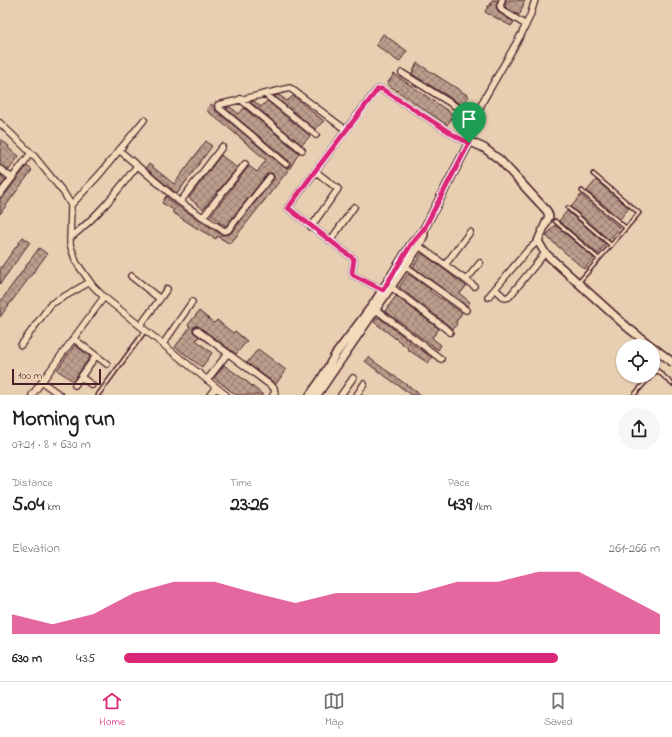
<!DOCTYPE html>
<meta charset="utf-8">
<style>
:root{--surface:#fff;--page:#f6f6f6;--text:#202124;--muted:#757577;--line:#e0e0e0;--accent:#db2777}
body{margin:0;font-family:"Indie Flower",sans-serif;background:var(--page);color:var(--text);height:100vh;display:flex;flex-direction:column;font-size:15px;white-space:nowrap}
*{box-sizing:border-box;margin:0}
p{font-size:13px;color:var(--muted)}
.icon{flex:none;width:22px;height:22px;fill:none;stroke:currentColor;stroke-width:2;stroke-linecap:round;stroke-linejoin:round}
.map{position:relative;height:395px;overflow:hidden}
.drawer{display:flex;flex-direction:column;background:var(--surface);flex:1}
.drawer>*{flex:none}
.tools{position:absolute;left:616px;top:339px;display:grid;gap:8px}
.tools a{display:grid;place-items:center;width:44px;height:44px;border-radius:50%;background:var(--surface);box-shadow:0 1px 3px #0004;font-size:20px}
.scale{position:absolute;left:12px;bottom:10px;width:89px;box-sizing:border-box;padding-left:4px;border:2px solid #4a1f2b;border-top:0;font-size:11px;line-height:14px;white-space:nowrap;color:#4a1f2b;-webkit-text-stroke:3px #f2daba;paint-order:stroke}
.pin{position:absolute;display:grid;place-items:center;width:34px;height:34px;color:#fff;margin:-41px -17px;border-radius:50% 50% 50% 0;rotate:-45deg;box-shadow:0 0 4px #0007}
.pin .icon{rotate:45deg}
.round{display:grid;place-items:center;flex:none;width:42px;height:42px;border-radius:21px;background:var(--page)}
.head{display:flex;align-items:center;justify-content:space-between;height:68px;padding:0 12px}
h1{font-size:22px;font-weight:800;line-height:30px}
.metrics{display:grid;grid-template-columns:repeat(3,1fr);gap:6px;height:68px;padding:4px 12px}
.metrics div{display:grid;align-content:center}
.metrics b{font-size:20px;font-weight:800}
.metrics small{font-size:11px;font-weight:400}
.metrics p{font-size:11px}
.chart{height:112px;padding:8px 12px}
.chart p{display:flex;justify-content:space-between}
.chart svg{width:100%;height:72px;margin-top:4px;fill:var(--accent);opacity:.7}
ul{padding:0 12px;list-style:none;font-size:13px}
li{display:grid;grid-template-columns:64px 48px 1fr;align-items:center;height:30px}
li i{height:10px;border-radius:5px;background:var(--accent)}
.tabs{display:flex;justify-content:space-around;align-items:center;height:56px;border-top:1px solid var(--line);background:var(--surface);font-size:11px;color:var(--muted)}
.tabs a{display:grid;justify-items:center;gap:2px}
.tabs .selected{color:var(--accent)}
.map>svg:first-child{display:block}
.building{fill:url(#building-cross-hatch);stroke:#4a1f2b}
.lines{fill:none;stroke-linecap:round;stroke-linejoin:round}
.service-casing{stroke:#4a1f2b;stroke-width:5.5}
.minor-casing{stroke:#4a1f2b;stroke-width:8}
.tertiary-casing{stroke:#4a1f2b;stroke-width:10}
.service{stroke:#f2daba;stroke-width:2.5}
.minor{stroke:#f2daba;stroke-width:5.5}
.tertiary{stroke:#f2daba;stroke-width:7}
.route-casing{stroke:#fff;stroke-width:8}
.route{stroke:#db2777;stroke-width:5}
</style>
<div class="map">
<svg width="672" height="395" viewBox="0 0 672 395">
<defs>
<pattern id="building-cross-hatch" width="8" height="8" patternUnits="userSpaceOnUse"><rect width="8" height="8" fill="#bb9e8c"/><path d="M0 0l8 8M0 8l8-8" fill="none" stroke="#9a8073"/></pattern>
</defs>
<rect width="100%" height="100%" fill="#e8cfb1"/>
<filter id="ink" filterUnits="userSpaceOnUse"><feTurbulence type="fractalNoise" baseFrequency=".025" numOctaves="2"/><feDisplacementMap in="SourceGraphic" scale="8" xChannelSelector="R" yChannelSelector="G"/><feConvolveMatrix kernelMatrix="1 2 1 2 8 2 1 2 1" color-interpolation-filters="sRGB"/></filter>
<g filter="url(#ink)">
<path class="building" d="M492,0H498L496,5L498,12L514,22L511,26L485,12L488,6H490Z
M506,0H525L520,14L518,15L505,7Z
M383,34L407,51L399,62L376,45Z
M417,63L469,96L462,105L412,74Z
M394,74L454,115L447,125L387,84Z
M279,95L287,101L293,96L324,121L315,129L274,96Z
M254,101L261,107L267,101L310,136L302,145L250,102Z
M211,104L214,106L215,110L284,167L287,168L289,166L290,163L289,161L225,108L230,107L239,114L244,108L299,153L290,168L230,244L217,236L216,239L195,227L172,212L174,210L162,203L166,196L173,203L222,235H225L231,233L274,179V176L272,173H269L267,174L226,226L218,222L219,221L211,215L249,166L257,172L266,160L231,130L206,110Z
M0,139L9,146L8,148L19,156L9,170L0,165Z
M206,141L212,146L177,194L146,168L149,164L174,184Z
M221,155L237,168L203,209L189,198Z
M27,166L32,170L0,214V198L3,197Z
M0,174L6,180L0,187Z
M596,180L629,208L620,219L587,191Z
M581,195L620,228L609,240L571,207Z
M567,211L606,244L598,254L559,221Z
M555,225L594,258L584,269L546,236Z
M23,237L30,242L0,284V269Z
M39,248L47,254L0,317V302Z
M422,253L466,286L460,294L470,302L467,306L413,267Z
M408,274L430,289V291L441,299V298L462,313L456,322L457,324L453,329L399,287Z
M396,296L439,329L432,338L441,345L438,350L385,311Z
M199,311L214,323L217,320L233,333L235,331L247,341L236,354L198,326H195L193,329V332L199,337L196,340L212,353L202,367L175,347L190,327L188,325Z
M378,317L410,341L409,342L432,357L428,363L407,349L408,348L374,322Z
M75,345L90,357L73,381L57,370Z
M258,349L286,370L276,384L247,363Z
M368,357L376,363L421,395H412L375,369L365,361Z
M224,365L246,381L263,395H236L214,378Z"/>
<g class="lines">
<g class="service-casing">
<path id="service" d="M593,174L639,213L626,228
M568,208L611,245
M555,221L599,259
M579,282L626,228L582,191
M653,373L658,371L672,384
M98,395L145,331
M634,395L651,376"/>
</g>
<g class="minor-casing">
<path id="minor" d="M502,0L500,6L502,10L526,25
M402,73L476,119
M265,94L316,135
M240,99L302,150
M0,123L34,156L64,193L71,205L70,244L76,262L93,286L104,297L226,395
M346,130L288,208L354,259L352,272L353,275L383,290
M471,142L470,131L483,101L522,33L530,16L535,0
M119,150L180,202L224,231L228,230L270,177
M286,164L218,107V105L290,88L346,130L376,91L378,89H382L457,137L469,143
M0,169L12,178
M0,194L31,153
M180,202L222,147
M71,205L99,175L144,120
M203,217L245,164
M311,227L338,189L315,171
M70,238C97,217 116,193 137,166
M330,241L354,207
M419,246L474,286
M445,265L470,232
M405,266L466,310
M131,276L160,299
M466,280L480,263
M391,287L450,332
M495,289L505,298L509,297L545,253
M488,297L527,251L538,241
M375,309L441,359
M140,326L167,289
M197,330L274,388L275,393L273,395
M74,339L107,364
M163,344L192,302
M21,345L51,304L90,282
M81,377L92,385
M207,380L228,353
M42,382L60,395
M75,385L96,356
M32,395L104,297
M210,395L216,387
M341,395L353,378
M357,395L364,384"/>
</g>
<g class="tertiary-casing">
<path id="tertiary" d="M653,347L672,362
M310,395L320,381L335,355L374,303L412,243L424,229L469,143L471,142L484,148L500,160L547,211L549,216L538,241L545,253L627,327L651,346
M317,395L419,246L424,235V230"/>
</g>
<use href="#service" class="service"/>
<use href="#minor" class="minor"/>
<use href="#tertiary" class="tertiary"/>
</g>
</g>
<g class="lines" filter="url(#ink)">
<g class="route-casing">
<path id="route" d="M378,89H382L457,137L469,143L424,229L412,243L383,290L353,275L352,272L354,259L288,208L315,171Z"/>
</g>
<use href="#route" class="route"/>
</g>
</svg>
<div class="tools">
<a><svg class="icon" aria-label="locate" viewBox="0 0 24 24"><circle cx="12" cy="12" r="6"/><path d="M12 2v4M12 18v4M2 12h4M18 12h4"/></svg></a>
</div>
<div class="scale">100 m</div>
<div class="pin" style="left:469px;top:143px;background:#1e9e55"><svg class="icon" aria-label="arrive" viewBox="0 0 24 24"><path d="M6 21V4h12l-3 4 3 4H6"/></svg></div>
</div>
<section class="drawer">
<div class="head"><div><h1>Morning run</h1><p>07:21 · 8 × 630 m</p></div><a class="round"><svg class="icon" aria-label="share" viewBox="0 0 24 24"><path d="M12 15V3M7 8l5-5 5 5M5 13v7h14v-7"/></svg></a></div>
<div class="metrics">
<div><p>Distance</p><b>5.04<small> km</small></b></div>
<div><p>Time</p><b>23:26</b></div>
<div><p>Pace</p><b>4:39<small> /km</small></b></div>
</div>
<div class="chart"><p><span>Elevation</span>261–266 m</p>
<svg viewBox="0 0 160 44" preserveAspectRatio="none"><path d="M0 44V32L10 38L20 32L30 19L40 12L50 12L60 19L70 25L80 19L90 19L100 19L110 12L120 12L130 6L140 6L150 19L160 32V44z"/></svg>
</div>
<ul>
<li><b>630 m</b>4:35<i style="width:81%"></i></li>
</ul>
</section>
<nav class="tabs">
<a class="selected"><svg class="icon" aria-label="home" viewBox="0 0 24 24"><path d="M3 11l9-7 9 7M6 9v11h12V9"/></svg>Home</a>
<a><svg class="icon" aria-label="map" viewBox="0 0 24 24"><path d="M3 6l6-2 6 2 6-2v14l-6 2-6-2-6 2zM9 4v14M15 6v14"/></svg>Map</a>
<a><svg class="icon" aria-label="saved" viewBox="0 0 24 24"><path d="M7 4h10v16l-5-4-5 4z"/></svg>Saved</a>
</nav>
